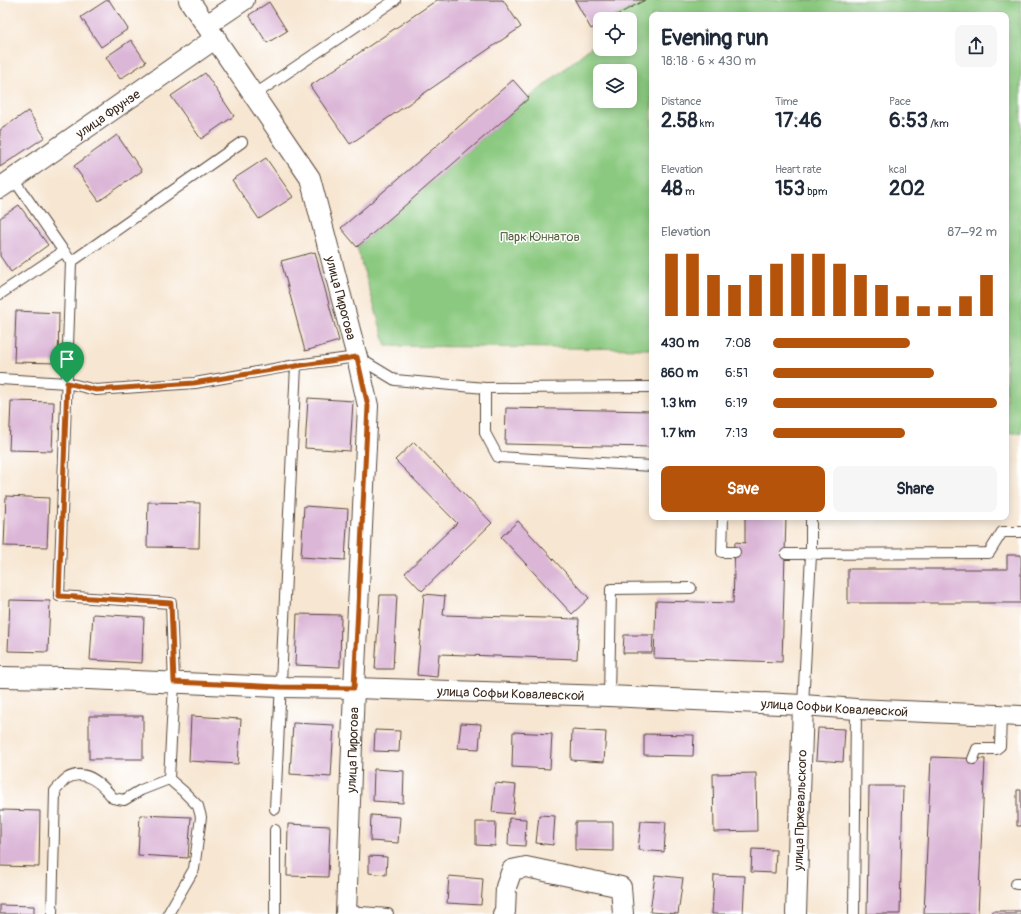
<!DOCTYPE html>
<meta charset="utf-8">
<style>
:root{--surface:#fff;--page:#f6f6f7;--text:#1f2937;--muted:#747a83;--accent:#b45309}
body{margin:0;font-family:Pangolin,sans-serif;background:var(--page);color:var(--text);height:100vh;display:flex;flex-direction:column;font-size:15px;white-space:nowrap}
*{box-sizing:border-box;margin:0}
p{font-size:13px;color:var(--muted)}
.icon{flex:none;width:22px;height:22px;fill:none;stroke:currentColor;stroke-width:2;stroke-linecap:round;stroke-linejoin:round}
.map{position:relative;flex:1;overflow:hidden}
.drawer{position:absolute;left:649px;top:12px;width:360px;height:508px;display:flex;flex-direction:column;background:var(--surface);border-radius:8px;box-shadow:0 2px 10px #0003}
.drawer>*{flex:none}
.fabs{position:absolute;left:593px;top:12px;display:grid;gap:8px}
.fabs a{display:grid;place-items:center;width:44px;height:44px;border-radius:8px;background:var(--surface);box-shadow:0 2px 10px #0003;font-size:20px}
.pin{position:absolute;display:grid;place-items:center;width:34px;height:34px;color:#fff;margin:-41px -17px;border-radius:50% 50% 50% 0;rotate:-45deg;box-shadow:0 0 4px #0007}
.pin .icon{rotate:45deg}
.round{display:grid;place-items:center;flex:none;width:42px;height:42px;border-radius:8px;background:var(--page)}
.head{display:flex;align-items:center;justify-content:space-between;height:68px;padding:0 12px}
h1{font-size:22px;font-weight:800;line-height:30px}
.stats{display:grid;grid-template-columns:repeat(3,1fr);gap:6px;height:68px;padding:4px 12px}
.stats div{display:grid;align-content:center}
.stats b{font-size:20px;font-weight:800}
.stats small{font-size:11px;font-weight:400}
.stats p{font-size:11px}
.chart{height:112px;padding:8px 12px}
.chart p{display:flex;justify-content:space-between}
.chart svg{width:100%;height:72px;margin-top:4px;stroke:var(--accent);stroke-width:6}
.cta{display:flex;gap:8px;margin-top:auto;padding:8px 12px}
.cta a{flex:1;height:46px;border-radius:8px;background:var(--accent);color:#fff;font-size:16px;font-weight:800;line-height:46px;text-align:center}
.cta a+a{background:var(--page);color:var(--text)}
ul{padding:0 12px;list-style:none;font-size:13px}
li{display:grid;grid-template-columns:64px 48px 1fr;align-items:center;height:30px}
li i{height:10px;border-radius:5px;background:var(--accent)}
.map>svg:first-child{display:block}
.green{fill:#8bc980;stroke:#637a4f;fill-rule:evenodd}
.building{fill:#dbb6d7}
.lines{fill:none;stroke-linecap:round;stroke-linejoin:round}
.service-casing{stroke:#574639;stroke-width:12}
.minor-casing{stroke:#574639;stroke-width:22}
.service{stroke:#fff;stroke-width:10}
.minor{stroke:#fff;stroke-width:20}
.route-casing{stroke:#fff;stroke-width:8}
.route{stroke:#b45309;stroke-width:5}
.labels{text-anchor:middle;stroke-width:3;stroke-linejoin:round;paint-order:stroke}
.street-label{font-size:13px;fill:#3b2a1e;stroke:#fff}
.park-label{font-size:13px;fill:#576240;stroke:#fff}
</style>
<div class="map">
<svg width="1021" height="914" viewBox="0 0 1021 914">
<rect width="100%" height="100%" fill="#fff"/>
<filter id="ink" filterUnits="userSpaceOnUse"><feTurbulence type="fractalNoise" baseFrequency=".025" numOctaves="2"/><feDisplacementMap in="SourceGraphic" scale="8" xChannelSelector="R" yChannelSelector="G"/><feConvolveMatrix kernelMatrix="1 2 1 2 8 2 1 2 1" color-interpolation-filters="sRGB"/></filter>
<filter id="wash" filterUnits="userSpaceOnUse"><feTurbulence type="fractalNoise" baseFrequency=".012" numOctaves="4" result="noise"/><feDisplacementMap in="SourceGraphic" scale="16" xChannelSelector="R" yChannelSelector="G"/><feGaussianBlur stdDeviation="0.9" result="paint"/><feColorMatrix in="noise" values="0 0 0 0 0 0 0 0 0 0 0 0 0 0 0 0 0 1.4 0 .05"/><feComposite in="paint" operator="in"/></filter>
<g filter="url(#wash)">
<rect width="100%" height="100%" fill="#f7e6d1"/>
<path class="green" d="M645,0H1021V433H1006V15H652V349L386,346L357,247L529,98L597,42L591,29L600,24V49H630V19H609ZM600,71H630V101H600Z"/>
<g id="blocks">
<path class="building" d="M107,0H109L128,29L101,47L81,17Z
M437,0H503L521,27L350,144L310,86Z
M575,0H645L609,19H600V24L591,29Z
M269,2L287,31L267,43L249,15Z
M131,40L146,62L120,79L106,57Z
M205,73L234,116L201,139L171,96Z
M513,80L529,98L357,247L341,228Z
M28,111L45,137L0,167V130Z
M117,135L142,171L99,201L74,166Z
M266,158L293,197L259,219L232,180Z
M19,205L48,245L11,272L0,256V218Z
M315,252L339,341L305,351L281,261Z
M16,311L59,313L58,363L14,362Z
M308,398L353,401L350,451L305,448Z
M11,401L54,402L52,451L9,450Z
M506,408L652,411V447L505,444Z
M414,442L492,523L422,591L405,573L457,523L395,460Z
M6,496L49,498L47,547L4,546Z
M148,502L200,503L199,548L147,547Z
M304,506L348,509L345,560L301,557Z
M745,517H786L782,662L654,658L656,601L733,603L735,542L745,543Z
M518,521L589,598L572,614L501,537Z
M1007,555H1021V603H848V569H1007Z
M424,594L445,596L443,615L579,619L577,659L439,654L437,677L417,675Z
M380,595H397L393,669H375Z
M10,600L50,601L48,652L8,651Z
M93,614L144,617L142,663L90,660Z
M297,614L341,615L340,667L295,665Z
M624,635H653L652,653H623Z
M89,716H143V759H89Z
M191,716L241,719L238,764L189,761Z
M293,723L334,725L331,777L290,774Z
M461,723L481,724L479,749L458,748Z
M818,728L845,729L843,762L816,760Z
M375,730L400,731L399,752L374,751Z
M572,730L606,732L604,762L571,760Z
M513,732L552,734L550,769L512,767Z
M644,734L694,735L693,756L644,755Z
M931,757L985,759L978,914H924Z
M374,769L404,771L403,803L373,801Z
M756,773L757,831L714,832L713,774Z
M495,783L516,785L513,814L492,812Z
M869,786H903L900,914H867Z
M1017,790H1021V826H1017Z
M0,810L40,811L39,867L0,866Z
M140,815L191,817L188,858L138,855Z
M371,815L400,817L398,843L370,841Z
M539,815L555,816L553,845L536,843Z
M509,818L526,819L525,846L508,845Z
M641,821L666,822L664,852L638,850Z
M476,822H496L495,846L476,845Z
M575,822H613V851L575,850Z
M288,824L330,826L328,877L287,876Z
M752,849L776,850L775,873L751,872Z
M369,856L387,857L386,875L369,873Z
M655,875L683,878L678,914L650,912Z
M714,875L745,876L743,914H712Z
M449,876L483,879L481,905L447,903Z
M0,905L34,906V914H0Z
M992,911H1021V914H992Z"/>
</g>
</g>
<g filter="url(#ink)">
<use href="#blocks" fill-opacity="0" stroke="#574639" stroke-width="1"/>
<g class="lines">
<g class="service-casing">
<path id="service" d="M254,95L395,0
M13,178L71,262L59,596L171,603L174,683L169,779L141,790L124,800L113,798C102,784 85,767 66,779C62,782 58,788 55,791L52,914
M0,294L64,251L71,262L242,142
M0,379L67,383L96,390L195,383L296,365L357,357L395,380L485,388L652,387
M485,388V433L498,457L652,466
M723,517L722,552H735
M786,554L989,553L1002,532H1021
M609,696L611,589L691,588
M803,705L811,555V517
M973,759L977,749H996L1000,746L1001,715
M275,809L296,365
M1016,884H1021
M347,911L388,914
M168,914L194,869L201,817L198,806L183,791L169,779
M275,914V830
M854,914L856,709"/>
</g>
<g class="minor-casing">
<g id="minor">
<path id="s1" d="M189,0L310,178L357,357L368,406L354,688L346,914"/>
<path d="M207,25L244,0"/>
<path id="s2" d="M0,188L216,38"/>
<path id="s3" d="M0,677L64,678L280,687L354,688L609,696L803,705L856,709L1021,716"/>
<path d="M503,914L505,912L506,887L512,870L526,867L621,887L623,914"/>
<path id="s4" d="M796,914L803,705"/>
</g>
</g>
<use href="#service" class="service"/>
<use href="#minor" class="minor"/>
</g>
</g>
<g class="lines" filter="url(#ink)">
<g class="route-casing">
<path id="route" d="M357,357L368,406L354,688L280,687L174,682L171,603L59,596L67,383L96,390L194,383L296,366Z"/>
</g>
<use href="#route" class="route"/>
</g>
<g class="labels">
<g class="street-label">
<text dy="5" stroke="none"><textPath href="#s2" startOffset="131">улица Фрунзе</textPath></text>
<text dy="5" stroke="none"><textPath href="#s1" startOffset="339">улица Пирогова</textPath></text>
<text dy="5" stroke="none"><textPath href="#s3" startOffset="511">улица Софьи Ковалевской</textPath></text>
<text dy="5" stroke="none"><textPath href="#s3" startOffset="835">улица Софьи Ковалевской</textPath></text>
<text transform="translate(352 750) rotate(-88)" y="5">улица Пирогова</text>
<text dy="5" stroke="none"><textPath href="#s4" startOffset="104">улица Пржевальского</textPath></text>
</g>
<g class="park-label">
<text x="540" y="241">Парк Юннатов</text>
</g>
</g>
</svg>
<div class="fabs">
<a><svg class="icon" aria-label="locate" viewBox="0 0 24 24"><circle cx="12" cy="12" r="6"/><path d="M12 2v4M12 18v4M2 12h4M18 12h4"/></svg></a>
<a><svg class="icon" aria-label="layers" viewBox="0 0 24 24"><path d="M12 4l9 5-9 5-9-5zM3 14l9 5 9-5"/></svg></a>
</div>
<div class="pin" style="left:67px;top:383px;background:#1e9e55"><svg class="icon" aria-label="arrive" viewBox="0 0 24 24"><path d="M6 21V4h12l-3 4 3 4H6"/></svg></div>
<section class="drawer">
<div class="head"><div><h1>Evening run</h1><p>18:18 · 6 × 430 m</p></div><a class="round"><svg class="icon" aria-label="share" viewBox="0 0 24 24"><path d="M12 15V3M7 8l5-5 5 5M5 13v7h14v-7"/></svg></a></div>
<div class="stats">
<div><p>Distance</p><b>2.58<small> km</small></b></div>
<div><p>Time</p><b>17:46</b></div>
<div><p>Pace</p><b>6:53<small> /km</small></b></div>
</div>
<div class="stats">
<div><p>Elevation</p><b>48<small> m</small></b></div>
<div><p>Heart rate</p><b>153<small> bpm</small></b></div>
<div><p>kcal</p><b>202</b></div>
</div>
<div class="chart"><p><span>Elevation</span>87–92 m</p>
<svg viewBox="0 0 160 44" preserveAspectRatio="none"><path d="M5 44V6M15 44V6M25 44V19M35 44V25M45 44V19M55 44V12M65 44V6M75 44V6M85 44V12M95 44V19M105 44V25M115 44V32M125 44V38M135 44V38M145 44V32M155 44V19"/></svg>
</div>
<ul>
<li><b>430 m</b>7:08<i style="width:61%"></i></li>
<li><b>860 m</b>6:51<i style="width:72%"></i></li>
<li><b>1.3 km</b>6:19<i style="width:100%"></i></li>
<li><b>1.7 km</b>7:13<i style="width:59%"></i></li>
</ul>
<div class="cta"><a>Save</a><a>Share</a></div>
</section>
</div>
